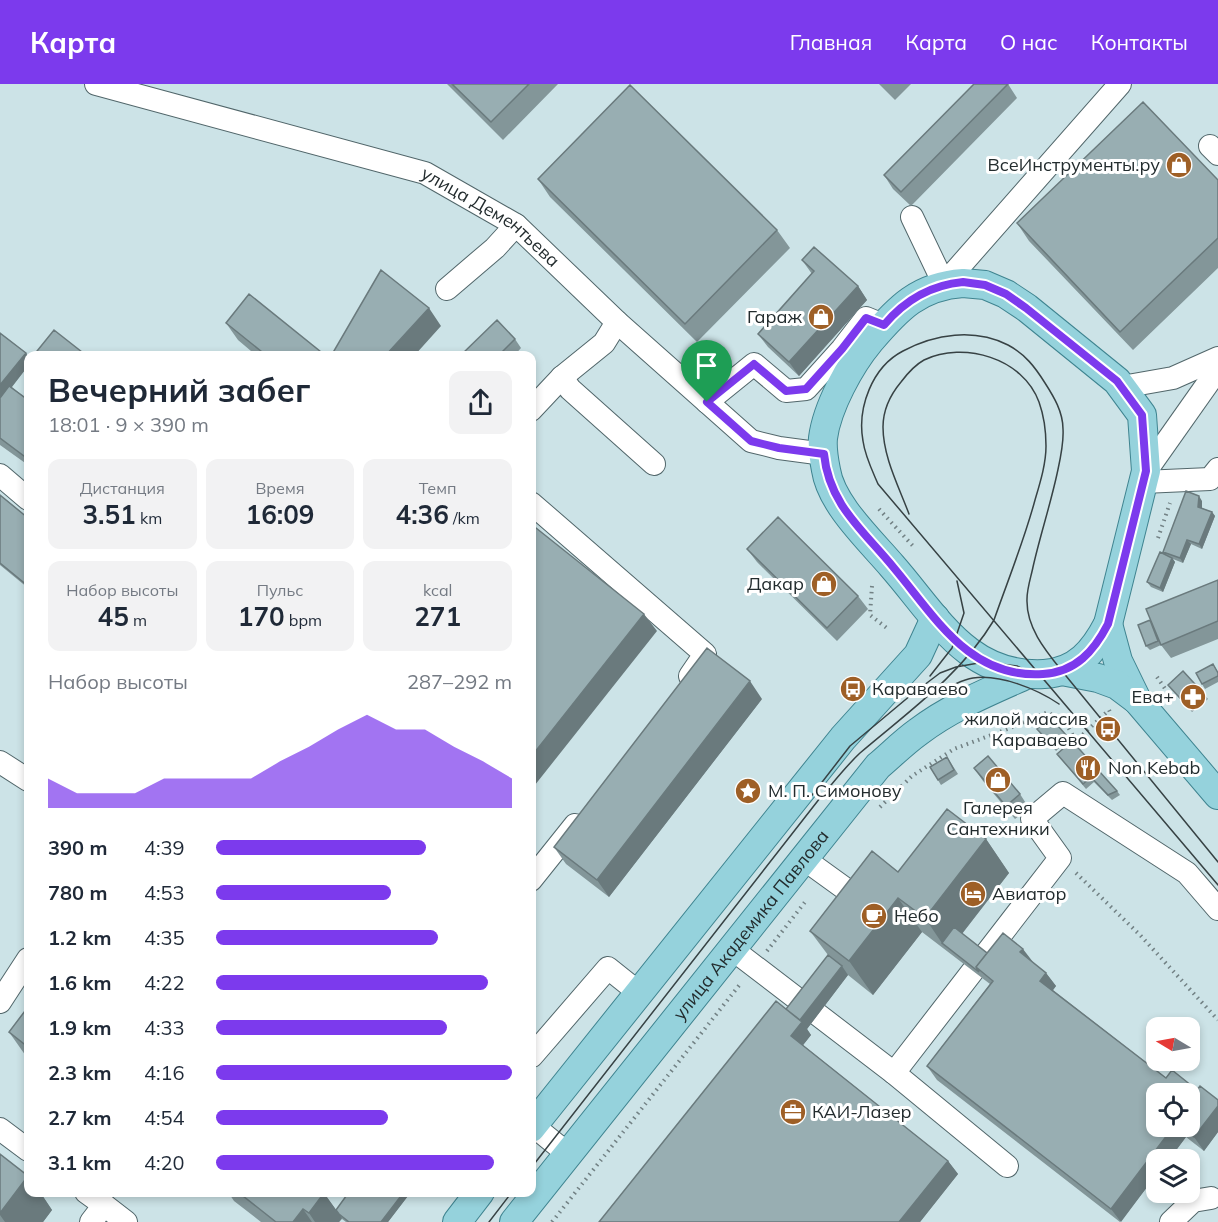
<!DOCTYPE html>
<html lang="ru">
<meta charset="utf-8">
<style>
:root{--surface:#fff;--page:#f2f2f3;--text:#1f2937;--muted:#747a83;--accent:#7c3aed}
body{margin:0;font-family:Mulish,sans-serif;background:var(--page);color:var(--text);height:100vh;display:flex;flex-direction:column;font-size:22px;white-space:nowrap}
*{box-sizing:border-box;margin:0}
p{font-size:20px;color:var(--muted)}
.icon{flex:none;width:33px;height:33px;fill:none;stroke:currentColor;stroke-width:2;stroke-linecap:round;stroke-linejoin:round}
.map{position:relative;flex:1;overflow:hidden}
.details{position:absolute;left:24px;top:267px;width:512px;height:846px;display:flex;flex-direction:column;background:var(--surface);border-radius:12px;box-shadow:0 3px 9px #0003}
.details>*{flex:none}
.needle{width:39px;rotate:280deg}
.tools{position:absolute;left:1146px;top:933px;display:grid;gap:12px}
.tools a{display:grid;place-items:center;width:54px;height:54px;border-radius:12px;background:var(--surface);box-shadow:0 3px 9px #0003;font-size:30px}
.pin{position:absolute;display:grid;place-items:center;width:51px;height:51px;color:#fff;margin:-62px -26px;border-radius:50% 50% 50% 0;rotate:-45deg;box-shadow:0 0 6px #0007}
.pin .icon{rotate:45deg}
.round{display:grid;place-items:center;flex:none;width:63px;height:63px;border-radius:12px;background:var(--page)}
.summary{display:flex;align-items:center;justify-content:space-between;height:102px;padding:0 24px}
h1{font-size:33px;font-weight:700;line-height:45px}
.figures{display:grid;grid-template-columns:repeat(3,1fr);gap:9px;height:102px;padding:6px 24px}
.figures div{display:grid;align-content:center;border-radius:12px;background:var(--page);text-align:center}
.figures b{font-size:26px;font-weight:700}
.figures small{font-size:16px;font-weight:400}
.figures p{font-size:16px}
.chart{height:168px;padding:12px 24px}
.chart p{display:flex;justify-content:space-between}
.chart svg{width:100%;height:108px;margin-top:6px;fill:var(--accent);opacity:.7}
ul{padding:0 24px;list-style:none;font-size:20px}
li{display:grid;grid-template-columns:96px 72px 1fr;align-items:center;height:45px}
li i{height:15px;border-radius:8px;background:var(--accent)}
header{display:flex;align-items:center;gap:36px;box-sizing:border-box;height:84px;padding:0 30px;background:var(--accent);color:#fff}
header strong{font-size:28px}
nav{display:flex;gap:33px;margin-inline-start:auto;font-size:21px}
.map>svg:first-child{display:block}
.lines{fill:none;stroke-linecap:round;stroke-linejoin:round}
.minor-casing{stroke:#51666a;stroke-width:24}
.major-casing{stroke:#3f8490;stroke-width:30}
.path{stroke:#728184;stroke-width:4;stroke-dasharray:1.5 4.5;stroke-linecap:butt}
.minor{stroke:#fff;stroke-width:22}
.major{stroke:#95d2dc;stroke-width:28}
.tram{stroke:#374244;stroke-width:1.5}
.wall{fill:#839699;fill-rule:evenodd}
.shaded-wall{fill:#6a7a7d}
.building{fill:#98aeb2;stroke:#6a7a7d;stroke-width:1.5}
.route-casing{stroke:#fff;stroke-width:12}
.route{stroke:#7c3aed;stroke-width:8}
.labels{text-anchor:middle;stroke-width:6;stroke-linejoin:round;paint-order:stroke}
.poi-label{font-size:18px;fill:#232c2e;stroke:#fff;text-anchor:start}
.street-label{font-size:18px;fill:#232c2e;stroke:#fff}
</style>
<header>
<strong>Карта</strong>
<nav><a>Главная</a><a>Карта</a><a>О нас</a><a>Контакты</a></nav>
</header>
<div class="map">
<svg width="1218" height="1138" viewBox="0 0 1218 1138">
<rect width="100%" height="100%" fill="#cce3e7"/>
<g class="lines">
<g class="minor-casing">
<g id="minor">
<path id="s1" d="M96,0L425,89L516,141L617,238L751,357L779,364L824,370"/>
<path d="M1210,62L1218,70"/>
<path d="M912,133L944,200L1120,0"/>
<path d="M447,205L495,164L516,141"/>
<path d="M562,293L570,305L654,380"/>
<path d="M1122,303L1173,294L1218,274"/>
<path d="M707,318L754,280L786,307L806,305L842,265L866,234L883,241"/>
<path d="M531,326L562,293L604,259L617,238"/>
<path d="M1146,387L1218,285"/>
<path d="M0,391L28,415"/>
<path d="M1143,398L1210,395L1218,385"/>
<path d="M531,419L705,570L690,592"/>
<path d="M0,678L28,696"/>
<path d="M804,775L858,814"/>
<path d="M531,796L575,741"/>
<path d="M732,865L894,989L1060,774L1032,735L1063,709L1187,789L1218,825"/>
<path d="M0,918L28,875"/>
<path d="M532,972L608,884L638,908"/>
<path d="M894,989L1007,1082"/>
<path d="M531,1040L568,1070"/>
<path d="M0,1045L28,1066"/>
<path d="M86,1108L104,1121"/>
<path d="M91,1138L104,1121L126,1138"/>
<path d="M1171,1138L1193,1117L1211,1114"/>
</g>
</g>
<g class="major-casing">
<g id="major">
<path d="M963,199L985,201L1006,210L1027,224L1117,297L1142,331L1146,387L1108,540C1094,567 1077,588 1044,590C967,594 936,532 892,482C870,456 831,420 826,386C824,376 822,364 823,354C827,323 850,281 870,257C898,224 919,202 963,199Z"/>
<path d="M1108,540L1118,577L1137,616"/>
<path d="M1062,587L1098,594L1117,601L1137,616L1218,711"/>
<path d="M531,1044L843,654L918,571L935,534"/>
<path d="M457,1138L480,1108"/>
<path id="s2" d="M514,1138L878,682C891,671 904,658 918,648C951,623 988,608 1026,591"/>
</g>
</g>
<path class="path" d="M879,425L913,462
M1158,454L1170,419
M872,502L870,531L888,545
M1157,593L1168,609
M880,723L912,692L954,665L1010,644L1048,628L1068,643L1076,657L1109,626L1110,628
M1076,789L1140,851L1218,936
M767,867L805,818
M552,1138L741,899"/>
<use href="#minor" class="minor"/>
<use href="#major" class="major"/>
<path class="tram" d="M930,592L952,564L964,529L957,497
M934,612C945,605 960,596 973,594C1000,590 1037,605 1059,620
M809,715L850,662L911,611L940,589L956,583L984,578L1017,582L1038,593
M1218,778L1062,587C1045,566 1026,543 1027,515C1027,504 1031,493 1033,483C1040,452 1050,422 1057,390C1060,376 1064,360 1063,345C1063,328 1054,313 1045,299C1035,283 1025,270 1008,261C974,244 935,250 903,267C872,283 857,324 863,357C865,372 872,386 878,400L1218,801
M531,1084L820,714C833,699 846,682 860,669C908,628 961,591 994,536C1008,496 1024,457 1035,416C1040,399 1046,380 1046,362C1046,348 1044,332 1039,318C1023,274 964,257 924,276C915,281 907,290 901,298C891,310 883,326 883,343C883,373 899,403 909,430
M489,1138L512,1108"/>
</g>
<path class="wall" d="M447,0H558L503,56Z
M879,0H911L895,16Z
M1008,0L1017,14L911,122L893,105L884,91Z
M538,95L777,146L790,164L697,258L550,113Z
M1218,96V184L1133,266L1029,157L1017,139Z
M802,176L858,202L867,216L799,292L768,263L758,250L812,190Z
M226,239L326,272H257L238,256Z
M0,249L26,269L28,273V282L12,303L28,316V381L0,361Z
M515,255L521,264L514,272H460Z
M0,411L28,434V504L0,481Z
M1202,417V424L1212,428L1215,432L1202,465L1191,460L1183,479L1173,475L1175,478L1163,508L1151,503L1147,498L1165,471L1163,468Z
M747,465L858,512L868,525L837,557L757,478Z
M1218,496V555L1171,574L1161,561L1150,566L1146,562L1150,536Z
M1213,580L1218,588V598L1205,605L1202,600Z
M1168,601L1204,610L1208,615L1192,628Z
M762,615L609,813L566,780L554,763Z
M1037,645L1066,651L1069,655L1056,667Z
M1057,670L1117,707L1120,711L1112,716L1094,698L1086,705Z
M947,673L958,690L941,701L930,683Z
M974,684L1020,710L1029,724L1015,735L983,697Z
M986,755L1009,789L962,850L987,869L1032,878L1046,889L1056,902L1053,906L1166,994L1197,1006L1218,1016V1048L1204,1067L1186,1053L1120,1138L937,996L927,982L990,900L922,848L873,911L848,891L807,945L811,951L803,961L948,1077L958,1090L920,1138H599L786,925L828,871L810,847L898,788ZM1190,1010V1042H1156Z
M28,923V975L9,948Z
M0,1070L28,1108H40L52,1126L43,1138H0Z
M228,1108H323L336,1126L349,1108H411L388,1138H346L342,1135L339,1138H261L234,1117Z"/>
<path class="shaded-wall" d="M858,202L867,216L799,292L789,278Z
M429,224L441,242L414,272H385Z
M26,269L28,273V282L0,318V301Z
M1199,412L1202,417V427L1198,423Z
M1212,428L1215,432L1202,465L1199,460Z
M1187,456L1191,460L1183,479L1180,474Z
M1172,474L1175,478L1163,508L1160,504Z
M644,530L657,547L531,706V673Z
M750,597L762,615L609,813L597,796Z
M986,755L1009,789L950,865L942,859L948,868L925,834Z
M898,814L922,848L873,911L849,877Z
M1023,865L1033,878L1020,868Z
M842,882L848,891L807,945L811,951L800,965L791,952L799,937Z
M1046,889L1056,902L1050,910L1040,897Z
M1218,1022V1048L1204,1067L1194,1053Z
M1174,1042H1179L1186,1053L1169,1076H1156V1091L1121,1138L1111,1125Z
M948,1077L958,1090L920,1138H899Z
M28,1092V1108H40L52,1126L43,1138H5L0,1131V1129Z
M404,1108H411L388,1138H381Z
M324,1109L342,1134L339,1138H315L309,1129Z
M303,1125L312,1138H293Z"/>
<path class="building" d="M452,0H529L491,38Z
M974,0H1008L901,108L884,91Z
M630,1L777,146L685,240L538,95Z
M1143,18L1218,96V154L1120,248L1017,139Z
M814,163L858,202L789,278L758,250L814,187L802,176Z
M381,186L429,224L385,272H331Z
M249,210L326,272H267L226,239Z
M497,236L515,255L498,272H460Z
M54,246L87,272H33Z
M0,249L26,269L0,301Z
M9,302L28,316V375L0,354V314Z
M1186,407L1199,412L1198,423L1212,428L1199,460L1187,456L1180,474L1163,468Z
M0,411L28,434V502L0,479Z
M778,433L858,512L827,544L747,465Z
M531,440L644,530L531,673Z
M1160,468L1172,474L1160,504L1147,498Z
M1218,496V537L1161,561L1146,525Z
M1150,536L1158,557L1146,562L1138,541Z
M707,564L750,597L597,796L554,763Z
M1213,580L1218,589V592L1202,600L1196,589Z
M1183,587L1204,610L1189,624L1168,601Z
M1050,633L1066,651L1053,663L1037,645Z
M1072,657L1117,707L1108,711L1091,693L1083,700L1057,670Z
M988,672L1020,710L1006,722L974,684Z
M947,673L954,686L938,696L930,683Z
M947,725L986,755L925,834L898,814L849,877L810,847L872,767L898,788Z
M954,843L987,869L976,883L979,888L942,859Z
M1003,849L1023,865L1020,868L1046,889L1040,897L1166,994L1172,986L1197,1006L1200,1002L1218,1016V1022L1194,1053L1180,1042H1190V1010H1156V1042H1174L1111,1125L927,982L993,897L976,883Z
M828,871L842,882L800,936L786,925Z
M776,917L802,938L791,952L948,1077L899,1138H599Z
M28,923V963L9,948Z
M0,1070L28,1092L0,1129Z
M238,1108H323L324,1109L309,1129L303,1125L293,1138H276Z
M349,1108H404L381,1138H349L339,1130L336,1126Z"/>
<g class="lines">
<g class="route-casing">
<path id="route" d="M963,198L985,201L1006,210L1026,224L1117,297L1142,331L1146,387L1108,540C1094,567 1076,588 1043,590C970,595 936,534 894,484C864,447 829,421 824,370L779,364L751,357L707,318L754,280L786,307L806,305L842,265L866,234L884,241C905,216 931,201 963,198Z"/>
</g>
<use href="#route" class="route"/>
</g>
<defs>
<g id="shop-disc" transform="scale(1.35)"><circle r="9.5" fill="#9e5f26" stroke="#fff"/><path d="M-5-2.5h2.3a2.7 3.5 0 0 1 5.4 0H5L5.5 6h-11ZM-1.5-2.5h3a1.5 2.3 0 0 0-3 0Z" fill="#fff"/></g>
<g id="bus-disc" transform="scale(1.35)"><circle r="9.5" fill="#9e5f26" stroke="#fff"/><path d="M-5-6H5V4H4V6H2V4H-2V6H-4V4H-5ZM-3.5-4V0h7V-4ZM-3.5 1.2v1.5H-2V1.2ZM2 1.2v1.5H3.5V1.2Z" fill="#fff"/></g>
<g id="pharmacy-disc" transform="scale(1.35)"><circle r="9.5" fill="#9e5f26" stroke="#fff"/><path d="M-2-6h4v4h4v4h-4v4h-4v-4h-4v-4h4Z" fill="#fff"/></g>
<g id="restaurant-disc" transform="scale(1.35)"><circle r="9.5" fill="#9e5f26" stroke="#fff"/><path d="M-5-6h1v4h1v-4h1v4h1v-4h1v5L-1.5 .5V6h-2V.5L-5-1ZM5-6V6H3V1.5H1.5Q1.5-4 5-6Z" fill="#fff"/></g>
<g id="sight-disc" transform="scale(1.35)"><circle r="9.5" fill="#9e5f26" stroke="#fff"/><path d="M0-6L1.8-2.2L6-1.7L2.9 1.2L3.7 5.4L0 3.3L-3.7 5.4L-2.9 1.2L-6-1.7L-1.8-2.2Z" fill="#fff"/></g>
<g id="hotel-disc" transform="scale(1.35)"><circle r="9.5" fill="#9e5f26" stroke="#fff"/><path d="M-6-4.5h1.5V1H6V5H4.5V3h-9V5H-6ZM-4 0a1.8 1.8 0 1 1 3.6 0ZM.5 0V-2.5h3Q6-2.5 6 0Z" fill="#fff"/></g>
<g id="cafe-disc" transform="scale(1.35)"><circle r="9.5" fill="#9e5f26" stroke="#fff"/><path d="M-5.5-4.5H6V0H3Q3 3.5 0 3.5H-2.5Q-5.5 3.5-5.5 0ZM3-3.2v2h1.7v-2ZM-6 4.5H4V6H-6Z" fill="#fff"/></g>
<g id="office-disc" transform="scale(1.35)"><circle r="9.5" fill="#9e5f26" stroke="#fff"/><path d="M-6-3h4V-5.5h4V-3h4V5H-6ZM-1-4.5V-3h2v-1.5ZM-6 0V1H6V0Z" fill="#fff"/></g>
</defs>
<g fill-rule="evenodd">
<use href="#shop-disc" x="1179" y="81"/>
<use href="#shop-disc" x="821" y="233"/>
<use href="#shop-disc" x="824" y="500"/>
<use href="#bus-disc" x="853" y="605"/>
<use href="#pharmacy-disc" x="1193" y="613"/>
<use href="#bus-disc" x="1108" y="645"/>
<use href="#restaurant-disc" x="1088" y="684"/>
<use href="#shop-disc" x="998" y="696"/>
<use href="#sight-disc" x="748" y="707"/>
<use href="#hotel-disc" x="973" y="810"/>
<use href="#cafe-disc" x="874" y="832"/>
<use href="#office-disc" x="793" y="1028"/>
</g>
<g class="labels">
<g class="poi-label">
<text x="1160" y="87" text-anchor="end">ВсеИнструменты.ру</text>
<text x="802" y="239" text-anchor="end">Гараж</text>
<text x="804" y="506" text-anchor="end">Дакар</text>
<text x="872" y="611">Караваево</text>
<text x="1174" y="619" text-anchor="end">Ева+</text>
<text x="1088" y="641" text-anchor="end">жилой массив<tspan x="1088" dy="21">Караваево</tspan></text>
<text x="1108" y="690">Non Kebab</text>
<text x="768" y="713">М. П. Симонову</text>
<text x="998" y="730" text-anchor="middle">Галерея<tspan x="998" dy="21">Сантехники</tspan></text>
<text x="992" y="816">Авиатор</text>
<text x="894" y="838">Небо</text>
<text x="812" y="1034">КАИ-Лазер</text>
</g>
<g class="street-label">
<text dy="6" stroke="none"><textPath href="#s1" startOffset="420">улица Дементьева</textPath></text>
<text dy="6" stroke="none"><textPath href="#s2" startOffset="380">улица Академика Павлова</textPath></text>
</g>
</g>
</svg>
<div class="tools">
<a><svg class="needle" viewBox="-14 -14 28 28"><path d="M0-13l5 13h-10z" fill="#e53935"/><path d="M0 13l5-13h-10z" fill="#747a83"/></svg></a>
<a><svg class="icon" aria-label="locate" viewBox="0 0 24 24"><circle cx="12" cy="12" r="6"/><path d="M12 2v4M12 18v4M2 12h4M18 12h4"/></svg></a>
<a><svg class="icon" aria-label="layers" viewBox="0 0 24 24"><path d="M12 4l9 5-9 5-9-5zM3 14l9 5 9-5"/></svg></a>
</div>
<div class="pin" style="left:707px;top:318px;background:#1e9e55"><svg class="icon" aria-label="arrive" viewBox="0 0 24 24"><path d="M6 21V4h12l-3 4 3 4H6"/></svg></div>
<section class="details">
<div class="summary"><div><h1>Вечерний забег</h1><p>18:01 · 9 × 390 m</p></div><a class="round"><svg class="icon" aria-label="share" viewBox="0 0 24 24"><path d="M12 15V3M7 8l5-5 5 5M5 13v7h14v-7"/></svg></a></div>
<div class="figures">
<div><p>Дистанция</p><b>3.51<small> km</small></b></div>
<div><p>Время</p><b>16:09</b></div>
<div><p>Темп</p><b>4:36<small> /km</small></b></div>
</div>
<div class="figures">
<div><p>Набор высоты</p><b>45<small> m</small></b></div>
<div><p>Пульс</p><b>170<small> bpm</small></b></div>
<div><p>kcal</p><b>271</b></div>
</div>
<div class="chart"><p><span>Набор высоты</span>287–292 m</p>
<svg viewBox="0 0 160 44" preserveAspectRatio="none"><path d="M0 44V32L10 38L20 38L30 38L40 32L50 32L60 32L70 32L80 25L90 19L100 12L110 6L120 12L130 12L140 19L150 25L160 32V44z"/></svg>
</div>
<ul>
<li><b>390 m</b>4:39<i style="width:71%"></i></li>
<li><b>780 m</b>4:53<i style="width:59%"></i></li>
<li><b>1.2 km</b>4:35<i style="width:75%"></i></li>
<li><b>1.6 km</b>4:22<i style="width:92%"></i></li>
<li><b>1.9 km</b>4:33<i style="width:78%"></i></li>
<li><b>2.3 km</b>4:16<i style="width:100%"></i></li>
<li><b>2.7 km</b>4:54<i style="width:58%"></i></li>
<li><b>3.1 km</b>4:20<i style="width:94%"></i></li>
</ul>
</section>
</div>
